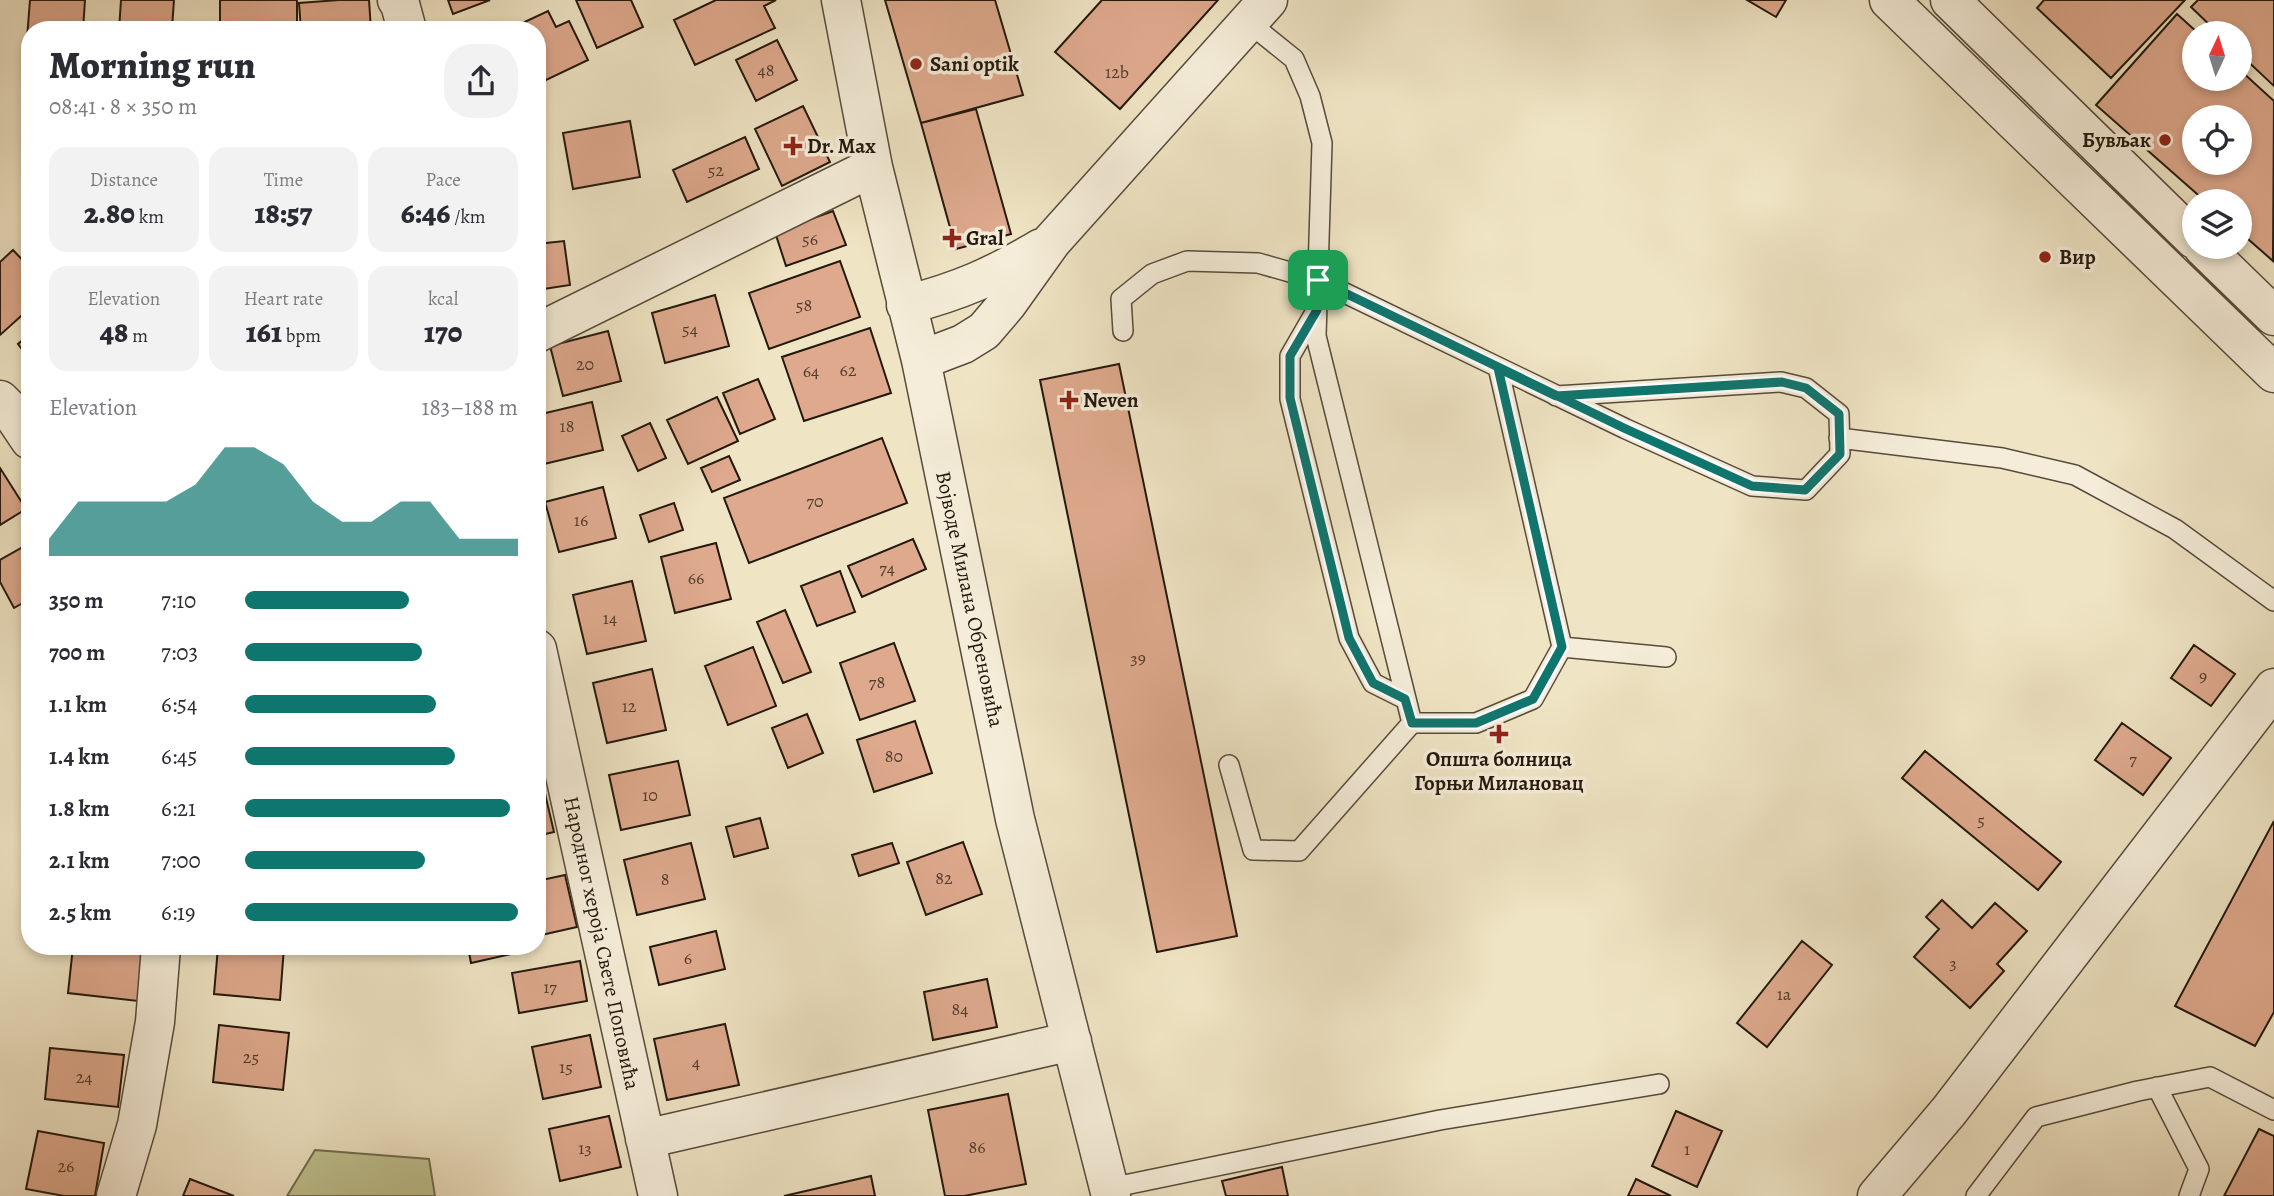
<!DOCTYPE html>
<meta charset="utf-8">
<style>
:root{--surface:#fff;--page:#f2f2f3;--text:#2b2b33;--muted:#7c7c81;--accent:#0f766e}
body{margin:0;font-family:Alegreya,serif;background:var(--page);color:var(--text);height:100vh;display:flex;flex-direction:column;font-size:26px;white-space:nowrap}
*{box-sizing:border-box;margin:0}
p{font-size:23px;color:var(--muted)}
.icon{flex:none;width:38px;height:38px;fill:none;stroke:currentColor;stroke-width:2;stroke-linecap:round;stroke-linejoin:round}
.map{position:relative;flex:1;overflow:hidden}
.details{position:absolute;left:21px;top:21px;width:525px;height:934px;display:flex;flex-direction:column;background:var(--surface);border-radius:28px;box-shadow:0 4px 10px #0003}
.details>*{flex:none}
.needle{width:46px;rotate:4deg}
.tools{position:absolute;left:2182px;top:21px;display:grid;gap:14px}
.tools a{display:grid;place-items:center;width:70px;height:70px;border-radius:50%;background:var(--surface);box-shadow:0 4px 10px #0003;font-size:35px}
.pin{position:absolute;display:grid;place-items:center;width:60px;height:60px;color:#fff;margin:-30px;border-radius:14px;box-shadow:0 4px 10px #0006}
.round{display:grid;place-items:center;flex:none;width:74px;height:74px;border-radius:28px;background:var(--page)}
.summary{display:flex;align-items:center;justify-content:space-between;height:119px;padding:0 28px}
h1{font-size:38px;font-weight:800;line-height:52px}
.metrics{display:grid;grid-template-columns:repeat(3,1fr);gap:10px;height:119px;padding:7px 28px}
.metrics div{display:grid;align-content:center;border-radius:18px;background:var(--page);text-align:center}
.metrics b{font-size:30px;font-weight:800}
.metrics small{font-size:19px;font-weight:400}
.metrics p{font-size:19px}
.chart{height:196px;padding:14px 28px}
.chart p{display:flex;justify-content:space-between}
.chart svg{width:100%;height:126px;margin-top:7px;fill:var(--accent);opacity:.7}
ul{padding:0 28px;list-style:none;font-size:23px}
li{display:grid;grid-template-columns:112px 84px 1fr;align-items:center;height:52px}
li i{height:18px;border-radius:9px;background:var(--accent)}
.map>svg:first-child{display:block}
.green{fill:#bfc290;stroke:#716d4e;stroke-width:2}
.building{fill:#dea98d;stroke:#23180d;stroke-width:2;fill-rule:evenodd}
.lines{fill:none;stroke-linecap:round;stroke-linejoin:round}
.service-casing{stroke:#564b3b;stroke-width:22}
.minor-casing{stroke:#564b3b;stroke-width:41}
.tertiary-casing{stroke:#564b3b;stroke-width:41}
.service{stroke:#f5edd9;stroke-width:19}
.minor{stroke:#f5edd9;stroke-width:38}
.tertiary{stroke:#f5edd9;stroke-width:38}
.route-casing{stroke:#fff;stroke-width:14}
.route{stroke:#0f766e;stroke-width:9}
.poi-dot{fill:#8f2418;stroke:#f5edd9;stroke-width:2.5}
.labels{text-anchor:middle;stroke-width:7;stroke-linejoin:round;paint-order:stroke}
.number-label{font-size:18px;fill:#523c2d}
.poi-label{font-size:21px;font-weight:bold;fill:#23180d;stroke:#f5edd9;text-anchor:start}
.street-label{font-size:21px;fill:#23180d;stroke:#f5edd9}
</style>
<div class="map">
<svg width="2274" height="1196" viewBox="0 0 2274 1196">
<rect width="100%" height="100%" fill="#efe4c4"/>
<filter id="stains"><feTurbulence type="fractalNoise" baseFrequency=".00286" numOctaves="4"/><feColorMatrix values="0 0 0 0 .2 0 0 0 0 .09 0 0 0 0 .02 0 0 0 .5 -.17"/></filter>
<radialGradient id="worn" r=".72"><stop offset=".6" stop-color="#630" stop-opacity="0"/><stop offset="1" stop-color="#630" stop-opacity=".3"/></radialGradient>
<path class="green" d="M315,1150L429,1159L435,1196H287Z"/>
<path class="building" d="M30,0H85L83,30H30V51H26Z
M121,0H174L172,28L119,30Z
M220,0H297V30H220Z
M339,0H369L371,30H301L299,3Z
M448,0H490L453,14Z
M576,0H631L643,27L597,48Z
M716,0H776L764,6L775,28L695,65L674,20Z
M885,0H995L1023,95L921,123Z
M1102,0H1218L1120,109L1055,52Z
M1747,0H1786L1776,17Z
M2044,0H2185L2111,78L2037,8Z
M2198,0H2274V86L2240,54V33H2218L2191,7Z
M548,11L556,27L569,21L588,60L542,82L537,71V30H518L516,26Z
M2177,14L2198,33H2194V79H2240V70L2274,101L2273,261L2240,232V201H2205L2096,105ZM2194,117H2240V163H2194Z
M777,40L797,80L756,101L736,60Z
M803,106L830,162L782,186L755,129Z
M976,109L1011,234L956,249L921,123Z
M630,121L640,177L573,189L563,133Z
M745,137L759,169L687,202L673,170Z
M833,211L846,245L786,266L775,232Z
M564,241L570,285L537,290V244Z
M13,250L30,268V308L0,335V262Z
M840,261L860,317L769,349L749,293Z
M715,295L729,346L665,363L652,313Z
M870,328L891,393L804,421L782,357Z
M608,331L621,381L563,396L550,346Z
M30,334V360L18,344Z
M1119,364L1237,936L1157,952L1040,380Z
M758,379L775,419L740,434L723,393Z
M717,397L738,441L688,464L667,420Z
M592,402L603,450L544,464L537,437V415Z
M650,423L666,458L638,471L622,436Z
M882,438L907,503L749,563L724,498Z
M729,456L740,480L712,492L701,468Z
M0,468L26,509L0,525Z
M603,487L616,538L559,552L545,502Z
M674,503L683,530L649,542L640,515Z
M913,539L926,569L862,597L848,566Z
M30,543V599L14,608L0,582V560Z
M716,543L731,599L675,613L661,557Z
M840,571L855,612L817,626L801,586Z
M632,581L646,641L587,654L573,595Z
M785,610L811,672L783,683L757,622Z
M894,643L915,701L860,720L840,663Z
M2194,645L2235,674L2211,706L2171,678Z
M753,647L776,706L728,725L705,666Z
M652,669L666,730L607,743L593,683Z
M807,714L823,753L788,768L772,728Z
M915,721L932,773L874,792L857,740Z
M2122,723L2171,758L2143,795L2095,760Z
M1925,751L2061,862L2038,890L1902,778Z
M678,761L690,815L621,830L609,775Z
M543,785L554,832L537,836V786Z
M760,818L768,848L734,857L726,827Z
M2274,821V1012L2255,1046L2175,1006Z
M963,842L982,894L926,915L907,862Z
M691,843L705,899L637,915L624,860Z
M892,843L899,863L859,876L852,855Z
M565,875L577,927L537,936V881Z
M1942,900L1972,928L1995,903L2027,931L1997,964L2004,971L1970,1008L1914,957L1939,929L1926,917Z
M716,931L725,969L659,985L650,947Z
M1802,941L1832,965L1767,1047L1737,1023Z
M73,947H121L144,949L138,1001L68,993Z
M218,947H284L280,1000L214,994Z
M468,947H519L520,952L471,963Z
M580,961L587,1001L519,1013L512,973Z
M987,979L997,1027L933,1040L924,992Z
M725,1024L739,1085L667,1100L654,1039Z
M219,1025L289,1033L283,1090L213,1082Z
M590,1035L601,1087L543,1099L532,1047Z
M50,1048L124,1055L118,1107L45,1099Z
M1008,1094L1026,1184L964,1196H945L928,1110Z
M1676,1111L1722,1131L1697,1187L1652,1166Z
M609,1116L621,1167L560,1181L549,1129Z
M2259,1129L2274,1136V1196H2224Z
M38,1131L104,1143L95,1196H64L26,1189Z
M1282,1167L1288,1196H1226L1222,1181Z
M871,1176L875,1196H784Z
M190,1179L234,1196H183Z
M1636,1179L1671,1196H1628Z"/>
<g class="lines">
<g class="service-casing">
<path id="service" d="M1248,22L1294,59L1310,96L1322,143L1316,336L1412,723H1476L1533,699L1562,647L1666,657
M1316,311L1290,356V399L1349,638L1373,683L1405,699
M1123,331L1121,299L1152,274L1187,261L1258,263L1318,280L1626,429L1752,486L1806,490L1840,454L1839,414L1806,388L1781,382L1556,396
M1498,367L1562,647
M1839,438L2002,458L2075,475L2175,529L2274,601
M1229,765L1253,850L1299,851L1412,723
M2157,1087L2199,1169L2189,1196
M1110,1188L1440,1120L1659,1084
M1976,1196L2036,1117L2138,1091L2210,1077L2274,1110"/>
</g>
<g class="minor-casing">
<path id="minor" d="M397,0L400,4L407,30
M841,0L873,167L921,360L1015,819L1111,1196
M906,305C960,291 994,276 1041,248
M537,333L873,167
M921,360L963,344L984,331L1007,304L1052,241L1268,0
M0,400L9,409L30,440
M537,649L658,1196
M645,1139L1072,1041
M116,1196L137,1125L155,1022L161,947"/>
</g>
<g class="tertiary-casing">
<path id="tertiary" d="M1889,0L2274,373
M1950,0L2194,239
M2203,247L2274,316
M1877,1196L1949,1111L2274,688"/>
</g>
<use href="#service" class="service"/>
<use href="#minor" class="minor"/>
<use href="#tertiary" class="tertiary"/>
</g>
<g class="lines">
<g class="route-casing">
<path id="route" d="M1318,280L1317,310L1290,356V398L1349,638L1373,683L1405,699L1412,723H1476L1533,699L1562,647L1498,368L1556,396L1782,382L1806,388L1839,414L1840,454L1805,490L1752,486L1626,429L1318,280"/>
</g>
<use href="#route" class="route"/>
</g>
<g class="poi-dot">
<circle cx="916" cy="64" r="7"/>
<circle cx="2165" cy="140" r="7"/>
<path d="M789.5 135.5h7v7h7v7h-7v7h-7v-7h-7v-7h7z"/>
<path d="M948.5 227.5h7v7h7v7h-7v7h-7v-7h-7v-7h7z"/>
<circle cx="2045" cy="257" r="7"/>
<path d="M1065.5 389.5h7v7h7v7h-7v7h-7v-7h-7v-7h7z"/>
<path d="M1495.5 723.5h7v7h7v7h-7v7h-7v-7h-7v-7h7z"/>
</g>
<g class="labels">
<g class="number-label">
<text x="766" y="76">48</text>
<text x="1117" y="78">12b</text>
<text x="716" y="176">52</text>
<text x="810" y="245">56</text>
<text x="804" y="311">58</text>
<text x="690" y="335">54</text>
<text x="585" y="370">20</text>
<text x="848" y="376">62</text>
<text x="811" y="377">64</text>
<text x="567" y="432">18</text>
<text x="815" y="507">70</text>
<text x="581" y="526">16</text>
<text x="887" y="574">74</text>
<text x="696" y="584">66</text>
<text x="610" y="624">14</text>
<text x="1138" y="664">39</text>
<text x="2203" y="682">9</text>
<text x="877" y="688">78</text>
<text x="629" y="712">12</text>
<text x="894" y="762">80</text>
<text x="2133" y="765">7</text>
<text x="650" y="801">10</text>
<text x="1981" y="826">5</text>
<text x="944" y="884">82</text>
<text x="665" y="885">8</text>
<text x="688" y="964">6</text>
<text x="1953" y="969">3</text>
<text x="550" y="993">17</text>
<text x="1784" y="1000">1a</text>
<text x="960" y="1015">84</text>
<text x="251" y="1063">25</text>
<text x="696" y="1068">4</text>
<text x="566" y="1073">15</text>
<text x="84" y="1083">24</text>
<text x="977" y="1153">86</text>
<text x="585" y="1154">13</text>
<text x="1687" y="1155">1</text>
<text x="66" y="1172">26</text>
</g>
<g class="poi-label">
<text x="930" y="71">Sani optik</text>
<text x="2151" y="147" text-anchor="end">Бувљак</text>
<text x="807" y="153">Dr. Max</text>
<text x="966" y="245">Gral</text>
<text x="2059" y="264">Вир</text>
<text x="1083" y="407">Neven</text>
<text x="1499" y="766" text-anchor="middle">Општа болница<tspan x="1499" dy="24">Горњи Милановац</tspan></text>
</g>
<g class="street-label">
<text transform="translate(970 599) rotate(78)" y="7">Војводе Милана Обреновића</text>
<text transform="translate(602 943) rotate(78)" y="7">Народног хероја Свете Поповића</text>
</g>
</g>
<rect width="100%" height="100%" filter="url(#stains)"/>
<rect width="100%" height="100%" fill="url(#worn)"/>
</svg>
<div class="tools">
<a><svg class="needle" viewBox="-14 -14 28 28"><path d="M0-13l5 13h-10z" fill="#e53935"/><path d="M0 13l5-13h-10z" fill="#7c7c81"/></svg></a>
<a><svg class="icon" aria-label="locate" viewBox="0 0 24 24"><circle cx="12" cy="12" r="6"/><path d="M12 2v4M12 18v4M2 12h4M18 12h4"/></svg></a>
<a><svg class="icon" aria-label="layers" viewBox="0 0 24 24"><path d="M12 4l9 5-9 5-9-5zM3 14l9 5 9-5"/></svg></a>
</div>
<div class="pin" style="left:1318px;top:280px;background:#1e9e55"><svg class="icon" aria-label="arrive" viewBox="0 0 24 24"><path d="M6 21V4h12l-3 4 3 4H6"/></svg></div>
<section class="details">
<div class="summary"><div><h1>Morning run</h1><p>08:41 · 8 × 350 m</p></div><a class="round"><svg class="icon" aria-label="share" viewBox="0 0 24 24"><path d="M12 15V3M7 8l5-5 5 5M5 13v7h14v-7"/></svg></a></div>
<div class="metrics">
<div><p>Distance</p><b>2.80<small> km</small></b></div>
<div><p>Time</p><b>18:57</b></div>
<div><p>Pace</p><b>6:46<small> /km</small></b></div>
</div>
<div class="metrics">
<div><p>Elevation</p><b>48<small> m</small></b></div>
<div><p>Heart rate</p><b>161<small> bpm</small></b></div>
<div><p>kcal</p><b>170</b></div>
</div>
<div class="chart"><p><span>Elevation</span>183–188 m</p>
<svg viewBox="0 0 160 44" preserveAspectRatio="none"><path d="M0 44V38L10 25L20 25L30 25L40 25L50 19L60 6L70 6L80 12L90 25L100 32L110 32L120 25L130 25L140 38L150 38L160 38V44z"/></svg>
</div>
<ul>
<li><b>350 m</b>7:10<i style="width:60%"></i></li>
<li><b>700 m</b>7:03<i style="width:65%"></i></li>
<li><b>1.1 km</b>6:54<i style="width:70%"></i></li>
<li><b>1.4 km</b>6:45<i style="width:77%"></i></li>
<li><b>1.8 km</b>6:21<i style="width:97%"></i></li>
<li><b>2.1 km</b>7:00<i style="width:66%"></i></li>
<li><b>2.5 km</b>6:19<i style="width:100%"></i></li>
</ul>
</section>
</div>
